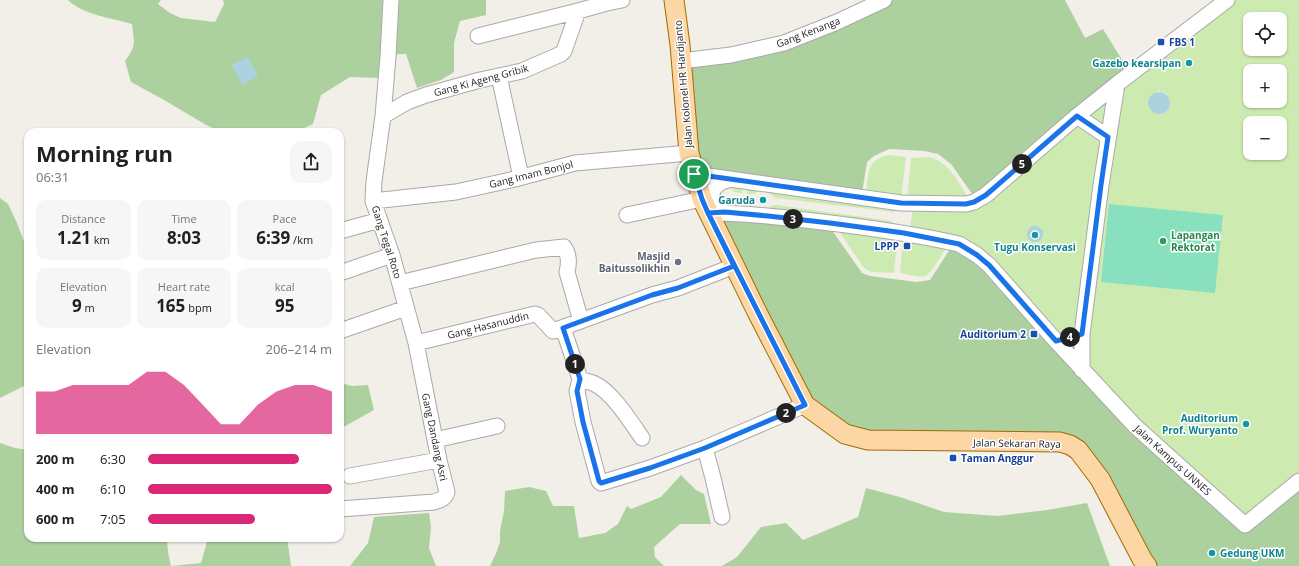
<!DOCTYPE html>
<meta charset="utf-8">
<style>
:root{--surface:#fff;--page:#f6f6f6;--text:#202124;--muted:#757577;--accent:#db2777}
body{margin:0;font-family:"Open Sans",sans-serif;background:var(--page);color:var(--text);height:100vh;display:flex;flex-direction:column;font-size:15px;white-space:nowrap}
*{box-sizing:border-box;margin:0}
p{font-size:13px;color:var(--muted)}
.icon{flex:none;width:22px;height:22px;fill:none;stroke:currentColor;stroke-width:2;stroke-linecap:round;stroke-linejoin:round}
.map{position:relative;flex:1;overflow:hidden}
.details{position:absolute;left:24px;top:128px;width:320px;height:414px;display:flex;flex-direction:column;background:var(--surface);border-radius:12px;box-shadow:0 1px 3px #0004}
.details>*{flex:none}
.fabs{position:absolute;left:1243px;top:12px;display:grid;gap:8px}
.fabs a{display:grid;place-items:center;width:44px;height:44px;border-radius:8px;background:var(--surface);box-shadow:0 1px 3px #0004;font-size:20px}
.pin{position:absolute;display:grid;place-items:center;width:34px;height:34px;color:#fff;margin:-17px;border:2px solid #fff;border-radius:50%;box-shadow:0 1px 4px #0007}
.km{position:absolute;width:20px;height:20px;margin:-10px;border-radius:50%;background:#222;color:#fff;font-size:11px;line-height:20px;text-align:center}
.round{display:grid;place-items:center;flex:none;width:42px;height:42px;border-radius:12px;background:var(--page)}
.summary{display:flex;align-items:center;justify-content:space-between;height:68px;padding:0 12px}
h1{font-size:22px;font-weight:700;line-height:30px}
.stats{display:grid;grid-template-columns:repeat(3,1fr);gap:6px;height:68px;padding:4px 12px}
.stats div{display:grid;align-content:center;border-radius:10px;background:var(--page);text-align:center}
.stats b{font-size:17px;font-weight:700}
.stats small{font-size:11px;font-weight:400}
.stats p{font-size:11px}
.chart{height:112px;padding:8px 12px}
.chart p{display:flex;justify-content:space-between}
.chart svg{width:100%;height:72px;margin-top:4px;fill:var(--accent);opacity:.7}
ul{padding:0 12px;list-style:none;font-size:13px}
li{display:grid;grid-template-columns:64px 48px 1fr;align-items:center;height:30px}
li i{height:10px;border-radius:5px;background:var(--accent)}
.map>svg:first-child{display:block}
.grass{fill:#cdebb0;fill-rule:evenodd}
.forest{fill:#add19e}
.pitch{fill:#88e0be}
.water{fill:#aad3df}
.lines{fill:none;stroke-linecap:round;stroke-linejoin:round}
.minor-casing{stroke:#a9a9a9;stroke-width:17}
.major-casing{stroke:#a06b00;stroke-width:21}
.minor{stroke:#fff;stroke-width:15}
.major{stroke:#fcd6a4;stroke-width:19}
.route-casing{stroke:#fff;stroke-width:8}
.route{stroke:#1a73e8;stroke-width:5}
.transit-dot{fill:#1a4fb4;stroke:#fff;stroke-width:1.5}
.culture-dot{fill:#0f9aa8;stroke:#fff;stroke-width:1.5}
.leisure-dot{fill:#2e9e5b;stroke:#fff;stroke-width:1.5}
.worship-dot{fill:#6b7280;stroke:#fff;stroke-width:1.5}
.labels{text-anchor:middle;stroke-width:3;stroke-linejoin:round;paint-order:stroke}
.street-label{font-size:10px;fill:#222;stroke:#fff}
.transit-label{font-size:10px;font-weight:bold;fill:#164399;stroke:#fff;text-anchor:start}
.culture-label{font-size:10px;font-weight:bold;fill:#0d838f;stroke:#fff;text-anchor:end}
.leisure-label{font-size:10px;font-weight:bold;fill:#27864d;stroke:#fff;text-anchor:start}
.worship-label{font-size:10px;font-weight:bold;fill:#5b616d;stroke:#fff;text-anchor:end}
</style>
<div class="map">
<svg width="1299" height="566" viewBox="0 0 1299 566">
<rect width="100%" height="100%" fill="#f2efe9"/>
<path class="grass" d="M1232,0H1299V472L1248,514L1244,519L1085,369L1119,85ZM1250,19H1280V49H1250ZM1250,71H1280V101H1250ZM1158,91L1166,93L1170,100L1161,114L1154,113L1148,105L1149,98ZM1250,123H1280V153H1250Z
M1113,91L1107,132L1082,116Z
M1078,120L1106,138L1080,332L1057,339L996,269L910,230L913,208L959,209Z
M888,155L906,157L901,200L866,194C869,174 865,161 888,155Z
M929,157C950,162 959,184 970,200H907L911,158Z
M743,185L742,193L734,192L732,189L727,188L721,191C720,197 721,204 729,203C734,202 729,201 735,201C737,201 739,201 741,202L740,211L727,209L715,195L721,186Z
M748,185L894,206V212L776,198C768,194 764,184 754,194H747Z
M746,203L753,204L757,209H767L771,206L776,205L892,221L891,227L745,211Z
M836,227L898,236L894,273L871,272L864,268Z
M903,237L948,245C943,252 932,273 925,276C918,278 907,274 900,273Z"/>
<path class="forest" d="M68,0H161L158,4L170,13L181,18L215,22L224,4L223,0H486V15L460,21L454,43V72L441,80L417,88L406,54L381,55L379,78L350,77L321,95L313,124L295,132H222L206,125L164,100L131,82L125,61C137,45 134,43 132,24C112,18 83,15 68,0Z
M891,0H1065L1085,38L1103,29L1129,71L975,198L951,164L938,154L924,151L889,149L874,156L867,162L862,193L728,176L697,166L686,66L752,53Z
M0,198L8,204L17,223L28,252V384L0,398Z
M717,217L829,226L862,273L870,276L917,282L930,280L952,246L964,250L1245,528L1299,485V566H1151L1078,446L869,435L850,429L808,403Z
M340,383L352,386L368,385L374,410L340,429Z
M0,443C9,446 18,450 28,449V538H167L168,552L171,566L201,563L208,538H287L291,566H0Z
M681,475L696,490L704,494L711,524H680L654,547L655,557L664,566H490L497,551L500,542V531L504,511L505,491L529,487L546,491L553,506H574L579,538L605,533L618,524L627,506L631,509L661,497Z
M866,488L900,497L944,512L998,516L1047,510L1087,503L1110,566H722L737,557L761,527L786,523L803,540L858,517Z
M429,513L431,527L429,548L436,566H350L368,543L374,517Z"/>
<path class="pitch" d="M1109,204L1223,215L1215,293L1101,282Z"/>
<path class="water" d="M248,57L258,76L242,85L232,65Z
M1148 103a11 11 0 1 1 22 0a11 11 0 1 1-22 0Z
M1027 234a8 8 0 1 1 16 0a8 8 0 1 1-16 0Z"/>
<g class="lines">
<g class="minor-casing">
<path id="minor" d="M478,36L578,11
M681,61L731,55L784,43L837,22L884,0
M499,76L521,177
M383,116L407,102L426,95L480,80L522,71L561,54L564,51L578,11L607,3L622,0
M1077,116L1108,137
M694,174L901,203L966,204L974,202L986,195L1077,116L1117,84L1227,0
M373,201L456,192L515,179L575,163L689,153
M722,211C704,202 711,184 728,180
M708,213C737,212 767,216 796,219C851,225 905,232 959,244L977,255L989,265L1056,341L1135,426L1245,525L1299,481
M627,215L702,199
M340,231L380,220
M340,273L392,255
M400,283L536,250L564,247C569,254 569,264 567,272L581,321
M563,328L580,379L577,391L583,422L599,481L601,483L650,468L705,448L805,405
M340,331L406,308
M416,343L535,314L538,315L553,331L652,295L678,288L734,266
M1082,370V334L1101,185L1117,84
M580,379C585,381 591,382 595,384C612,392 631,422 642,438
M435,440L497,426
M705,448L713,478L722,517
M350,476L439,460
M340,509L434,502C440,500 445,499 447,492L439,460L416,343L392,255L373,201L374,181L383,116L388,57L391,0"/>
</g>
<g class="major-casing">
<path id="major" d="M674,0L680,45L689,153L702,199L757,312L805,405L845,434L868,440L1060,442L1070,445L1078,450L1100,479L1142,559L1147,566"/>
</g>
<use href="#minor" class="minor"/>
<use href="#major" class="major"/>
</g>
<g class="lines">
<g class="route-casing">
<path id="route" d="M694,174L702,199L708,213L734,266L678,288L652,295L563,328L580,379L577,391L583,422L599,481L601,483L650,468L705,448L805,405C772,341 740,277 708,213L725,212L768,216L830,223L904,233L959,244L977,255L989,265L1056,341L1082,334L1101,185L1108,137L1077,116L986,195L974,202L966,204L901,203L694,174"/>
</g>
<use href="#route" class="route"/>
</g>
<g class="transit-dot">
<rect x="1157" y="38" width="8" height="8" rx="2"/>
<rect x="903" y="242" width="8" height="8" rx="2"/>
<rect x="1030" y="330" width="8" height="8" rx="2"/>
<rect x="949" y="454" width="8" height="8" rx="2"/>
</g>
<g class="culture-dot">
<circle cx="1189" cy="63" r="4"/>
<circle cx="763" cy="200" r="4"/>
<circle cx="1035" cy="235" r="4"/>
<circle cx="1246" cy="424" r="4"/>
<circle cx="1212" cy="553" r="4"/>
</g>
<circle class="leisure-dot" cx="1163" cy="241" r="4"/>
<circle class="worship-dot" cx="678" cy="262" r="4"/>
<g class="labels">
<g class="street-label">
<text transform="translate(808 32) rotate(-21)" y="4">Gang Kenanga</text>
<text transform="translate(481 80) rotate(-15)" y="4">Gang Ki Ageng Gribik</text>
<text transform="translate(683 84) rotate(-95)" y="4">Jalan Kolonel HR Hardijanto</text>
<text transform="translate(531 174) rotate(-14)" y="4">Gang Imam Bonjol</text>
<text transform="translate(387 242) rotate(72)" y="4">Gang Tegal Roto</text>
<text transform="translate(488 325) rotate(-14)" y="4">Gang Hasanuddin</text>
<text transform="translate(435 437) rotate(78)" y="4">Gang Dandang Asri</text>
<text transform="translate(1017 443) rotate(1)" y="4">Jalan Sekaran Raya</text>
<text transform="translate(1173 460) rotate(42)" y="4">Jalan Kampus UNNES</text>
</g>
<g class="transit-label">
<text x="1169" y="46">FBS 1</text>
<text x="899" y="250" text-anchor="end">LPPP</text>
<text x="1026" y="338" text-anchor="end">Auditorium 2</text>
<text x="961" y="462">Taman Anggur</text>
</g>
<g class="culture-label">
<text x="1181" y="67">Gazebo kearsipan</text>
<text x="755" y="204">Garuda</text>
<text x="1035" y="251" text-anchor="middle">Tugu Konservasi</text>
<text x="1238" y="422">Auditorium<tspan x="1238" dy="12">Prof. Wuryanto</tspan></text>
<text x="1220" y="557" text-anchor="start">Gedung UKM</text>
</g>
<g class="leisure-label">
<text x="1171" y="239">Lapangan<tspan x="1171" dy="12">Rektorat</tspan></text>
</g>
<g class="worship-label">
<text x="670" y="260">Masjid<tspan x="670" dy="12">Baitussolikhin</tspan></text>
</g>
</g>
</svg>
<div class="fabs">
<a><svg class="icon" aria-label="locate" viewBox="0 0 24 24"><circle cx="12" cy="12" r="6"/><path d="M12 2v4M12 18v4M2 12h4M18 12h4"/></svg></a>
<a>+</a>
<a>−</a>
</div>
<div class="pin" style="left:694px;top:174px;background:#1e9e55"><svg class="icon" aria-label="arrive" viewBox="0 0 24 24"><path d="M6 21V4h12l-3 4 3 4H6"/></svg></div>
<b class="km" style="left:575px;top:364px">1</b>
<b class="km" style="left:786px;top:413px">2</b>
<b class="km" style="left:793px;top:219px">3</b>
<b class="km" style="left:1070px;top:337px">4</b>
<b class="km" style="left:1022px;top:164px">5</b>
<section class="details">
<div class="summary"><div><h1>Morning run</h1><p>06:31</p></div><a class="round"><svg class="icon" aria-label="share" viewBox="0 0 24 24"><path d="M12 15V3M7 8l5-5 5 5M5 13v7h14v-7"/></svg></a></div>
<div class="stats">
<div><p>Distance</p><b>1.21<small> km</small></b></div>
<div><p>Time</p><b>8:03</b></div>
<div><p>Pace</p><b>6:39<small> /km</small></b></div>
</div>
<div class="stats">
<div><p>Elevation</p><b>9<small> m</small></b></div>
<div><p>Heart rate</p><b>165<small> bpm</small></b></div>
<div><p>kcal</p><b>95</b></div>
</div>
<div class="chart"><p><span>Elevation</span>206–214 m</p>
<svg viewBox="0 0 160 44" preserveAspectRatio="none"><path d="M0 44V18L10 18L20 14L30 14L40 14L50 14L60 6L70 6L80 14L90 26L100 38L110 38L120 26L130 18L140 14L150 14L160 18V44z"/></svg>
</div>
<ul>
<li><b>200 m</b>6:30<i style="width:82%"></i></li>
<li><b>400 m</b>6:10<i style="width:100%"></i></li>
<li><b>600 m</b>7:05<i style="width:58%"></i></li>
</ul>
</section>
</div>
